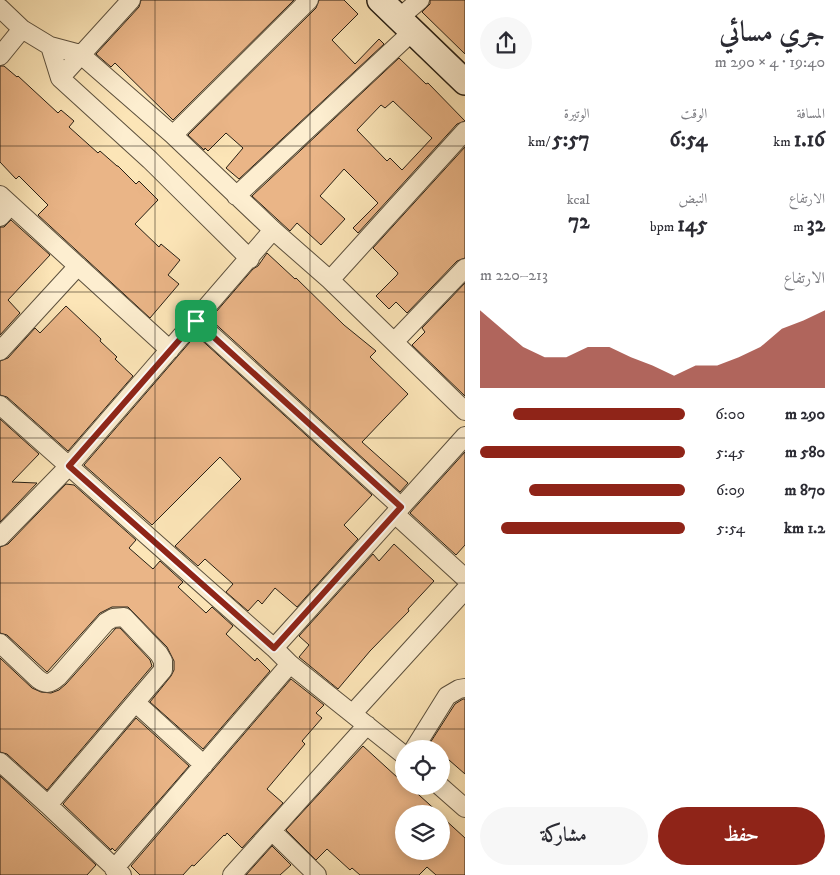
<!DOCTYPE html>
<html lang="ar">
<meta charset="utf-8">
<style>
:root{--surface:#fff;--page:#f7f7f7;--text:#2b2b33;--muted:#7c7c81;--accent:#8f2418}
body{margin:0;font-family:"IM FELL DW Pica",Amiri,serif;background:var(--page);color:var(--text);direction:rtl;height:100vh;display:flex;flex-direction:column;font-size:19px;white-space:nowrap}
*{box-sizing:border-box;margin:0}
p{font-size:16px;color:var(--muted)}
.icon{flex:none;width:28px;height:28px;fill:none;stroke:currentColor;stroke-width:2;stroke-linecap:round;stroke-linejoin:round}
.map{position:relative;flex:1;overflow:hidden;direction:ltr}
.side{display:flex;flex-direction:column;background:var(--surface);width:375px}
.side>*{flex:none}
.fabs{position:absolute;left:395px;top:740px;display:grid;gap:10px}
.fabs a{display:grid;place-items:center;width:55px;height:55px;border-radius:50%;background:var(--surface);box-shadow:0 2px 12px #0003;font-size:25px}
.pin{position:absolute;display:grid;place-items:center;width:42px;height:42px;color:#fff;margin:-21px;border-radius:10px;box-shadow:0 2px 8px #0006}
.round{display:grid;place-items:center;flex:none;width:52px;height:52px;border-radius:26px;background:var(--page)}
.summary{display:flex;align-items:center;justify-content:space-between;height:85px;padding:0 15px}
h1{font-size:28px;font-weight:700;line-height:38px}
.figures{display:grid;grid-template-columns:repeat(3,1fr);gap:8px;height:85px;padding:5px 15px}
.figures div{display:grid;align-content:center}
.figures b{font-size:21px;font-weight:700}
.figures small{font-size:14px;font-weight:400}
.figures p{font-size:14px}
.chart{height:140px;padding:10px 15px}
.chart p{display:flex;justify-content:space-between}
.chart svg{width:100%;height:90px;margin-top:5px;fill:var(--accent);opacity:.7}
.button{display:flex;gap:10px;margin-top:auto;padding:10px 15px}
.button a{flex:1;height:58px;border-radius:30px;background:var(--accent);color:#fff;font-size:20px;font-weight:700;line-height:58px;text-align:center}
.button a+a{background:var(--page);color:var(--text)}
ul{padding:0 15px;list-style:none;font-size:16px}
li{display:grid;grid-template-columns:80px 60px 1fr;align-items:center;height:38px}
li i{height:12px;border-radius:6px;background:var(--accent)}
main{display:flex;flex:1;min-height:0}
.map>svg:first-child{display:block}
.building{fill:#eab587;stroke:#271f14;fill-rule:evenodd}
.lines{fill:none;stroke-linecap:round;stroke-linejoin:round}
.street-casing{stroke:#5c503d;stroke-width:20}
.secondary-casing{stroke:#271f14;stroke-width:28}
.street{stroke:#fdeed0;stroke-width:18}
.secondary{stroke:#fdeed0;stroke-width:25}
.route-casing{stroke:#fff;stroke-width:10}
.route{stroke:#8f2418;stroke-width:6}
.grid{fill:none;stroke:#271f14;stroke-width:1;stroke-opacity:0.55}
</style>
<main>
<section class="side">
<div class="summary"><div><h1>جري مسائي</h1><p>19:40 · 4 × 290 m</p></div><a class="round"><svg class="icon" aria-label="share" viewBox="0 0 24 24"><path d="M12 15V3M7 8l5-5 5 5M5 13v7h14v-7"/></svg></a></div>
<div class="figures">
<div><p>المسافة</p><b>1.16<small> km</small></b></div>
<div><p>الوقت</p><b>6:54</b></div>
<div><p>الوتيرة</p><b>5:57<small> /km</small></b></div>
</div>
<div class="figures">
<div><p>الارتفاع</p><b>32<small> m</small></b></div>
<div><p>النبض</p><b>145<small> bpm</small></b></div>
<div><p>kcal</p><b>72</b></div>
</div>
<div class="chart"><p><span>الارتفاع</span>213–220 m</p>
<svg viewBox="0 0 160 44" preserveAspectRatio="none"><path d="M0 44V6L10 15L20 24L30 29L40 29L50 24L60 24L70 29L80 33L90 38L100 33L110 33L120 29L130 24L140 15L150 11L160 6V44z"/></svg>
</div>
<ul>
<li><b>290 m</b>6:00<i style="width:84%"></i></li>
<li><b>580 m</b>5:45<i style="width:100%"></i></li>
<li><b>870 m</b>6:09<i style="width:76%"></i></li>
<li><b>1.2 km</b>5:54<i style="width:90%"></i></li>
</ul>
<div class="button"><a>حفظ</a><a>مشاركة</a></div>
</section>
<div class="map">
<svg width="465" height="875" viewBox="0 0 465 875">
<rect width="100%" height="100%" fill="#fce5b7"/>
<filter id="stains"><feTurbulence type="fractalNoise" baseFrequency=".004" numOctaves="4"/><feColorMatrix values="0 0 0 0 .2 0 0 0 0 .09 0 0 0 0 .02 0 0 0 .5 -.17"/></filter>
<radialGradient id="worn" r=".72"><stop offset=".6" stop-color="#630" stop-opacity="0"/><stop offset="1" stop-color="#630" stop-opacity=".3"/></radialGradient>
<path class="building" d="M141,0H294L173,120L115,63L111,67L96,54L139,7Z
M319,0H344L358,14L332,40L355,64L379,39L384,44L239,179L226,168L243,148L226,133L208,151L205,148L204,150L188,135L316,8Z
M430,0H465V54L422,12L430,4Z
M399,58L426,84L428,83L465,121L457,124L358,233L353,228L378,203L344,169L320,196L345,219L321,245L297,223L290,231L252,196ZM393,101L432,138L402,170L390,158L387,161L357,130L381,105L385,108Z
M0,66H4L17,77L18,76L58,113L61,110L74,121L69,127L98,153L100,151L117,166H118L136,184L139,181L158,200L135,224L159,247L161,244L180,260L168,275L179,284L150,318L38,215L48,205L19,176L16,179L0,162Z
M465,147V258L457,261L407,313L396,302L389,309L376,296L397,275L398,273L373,248Z
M11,220L50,255L8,300L20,313L0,335V227H4Z
M267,253L295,279L296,278L344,325L376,351L370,357L408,394L362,442L408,483L400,492L210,319L253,269L258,266Z
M465,283V396L412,345L425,332L422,328Z
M66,306L101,339L100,341L117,357L115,359L133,376L68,451L7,397L0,395V361L8,358L35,328L40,333Z
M196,335L372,495L344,525L358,539L297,607L275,588L262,604L258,600L248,611L226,592L233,584L205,559L198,566L175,546L241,479L220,457L152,525L84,465Z
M0,419L39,454L12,482L37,483L0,522Z
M465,452V545L456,555L410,513Z
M66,484L74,485L136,540L129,548L153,569L160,561L183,582L178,587L206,613L212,607L233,626L226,634L255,661L257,658L270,671L203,749L150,702L171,676L174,670V661L167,647L128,607H112L100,613L47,672L7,635L0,633V547L8,544Z
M394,544L434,581L408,609L409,611L370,651L338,689L299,657L309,645L299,636L373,554L379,561Z
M116,628H120L150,660L152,666L47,790L7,754L0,752V658L32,688L41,692L51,693L59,690L66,684Z
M291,679L324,705L316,713L322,718L302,741L305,744L267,789L283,803L242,848L227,833L225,836L224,835L194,866L192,865L183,875H140L131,866Z
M463,699H465V774L441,753V749H436L430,743L455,704Z
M136,718L189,766L115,851L112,848L111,850L63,804Z
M363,746L398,778L399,777L404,781V786H409L440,814H404V851H441V816L465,838V875H436L427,867L419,875H360L352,868L350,870L327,849L316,860L286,830Z
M0,776L96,865L87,875H0Z
M272,846L291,865L280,875H246Z"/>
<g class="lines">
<g class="street-casing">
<path id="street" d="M0,8L22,29L50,46L80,54L173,135L273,230L330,280L465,411
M399,18L420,0
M50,46L60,78L150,160L250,259
M0,56L22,29
M60,78L131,0
M173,135L309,0
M0,195L170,350
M236,196L413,31
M0,217L11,205
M330,280L465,131
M196,321L401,507
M394,342L465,268
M0,351L78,266
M0,405L274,648L290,664L404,755
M395,514L465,578
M0,537L69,466L273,230
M0,643L38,679C46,685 50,684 58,677L106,622L113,618L124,617L159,654L163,661V670L48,805
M274,648L465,436
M136,703L204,765
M353,713L465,590
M414,749L447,696L459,689L465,688
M0,762L48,805L122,875
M440,786L465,808
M272,831L317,875
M114,869L290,664
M232,875L367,725"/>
</g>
<g class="secondary-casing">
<path id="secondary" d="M380,0L465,82"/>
</g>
<use href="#street" class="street"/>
<use href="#secondary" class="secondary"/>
</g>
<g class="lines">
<g class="route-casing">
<path id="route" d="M196,321L401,507L274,648L69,466Z"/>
</g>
<use href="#route" class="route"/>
</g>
<path class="grid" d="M155,0V875M310,0V875M0,146H465M0,292H465M0,438H465M0,583H465M0,729H465"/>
<rect width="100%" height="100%" filter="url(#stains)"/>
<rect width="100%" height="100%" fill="url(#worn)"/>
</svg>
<div class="fabs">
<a><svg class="icon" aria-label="locate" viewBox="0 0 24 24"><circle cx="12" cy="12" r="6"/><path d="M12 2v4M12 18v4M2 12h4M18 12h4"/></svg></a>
<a><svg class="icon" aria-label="layers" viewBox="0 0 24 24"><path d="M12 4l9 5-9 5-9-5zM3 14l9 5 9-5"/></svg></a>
</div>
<div class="pin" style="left:196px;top:321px;background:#1e9e55"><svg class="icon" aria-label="arrive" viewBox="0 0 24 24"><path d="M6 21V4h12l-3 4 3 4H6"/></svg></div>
</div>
</main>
